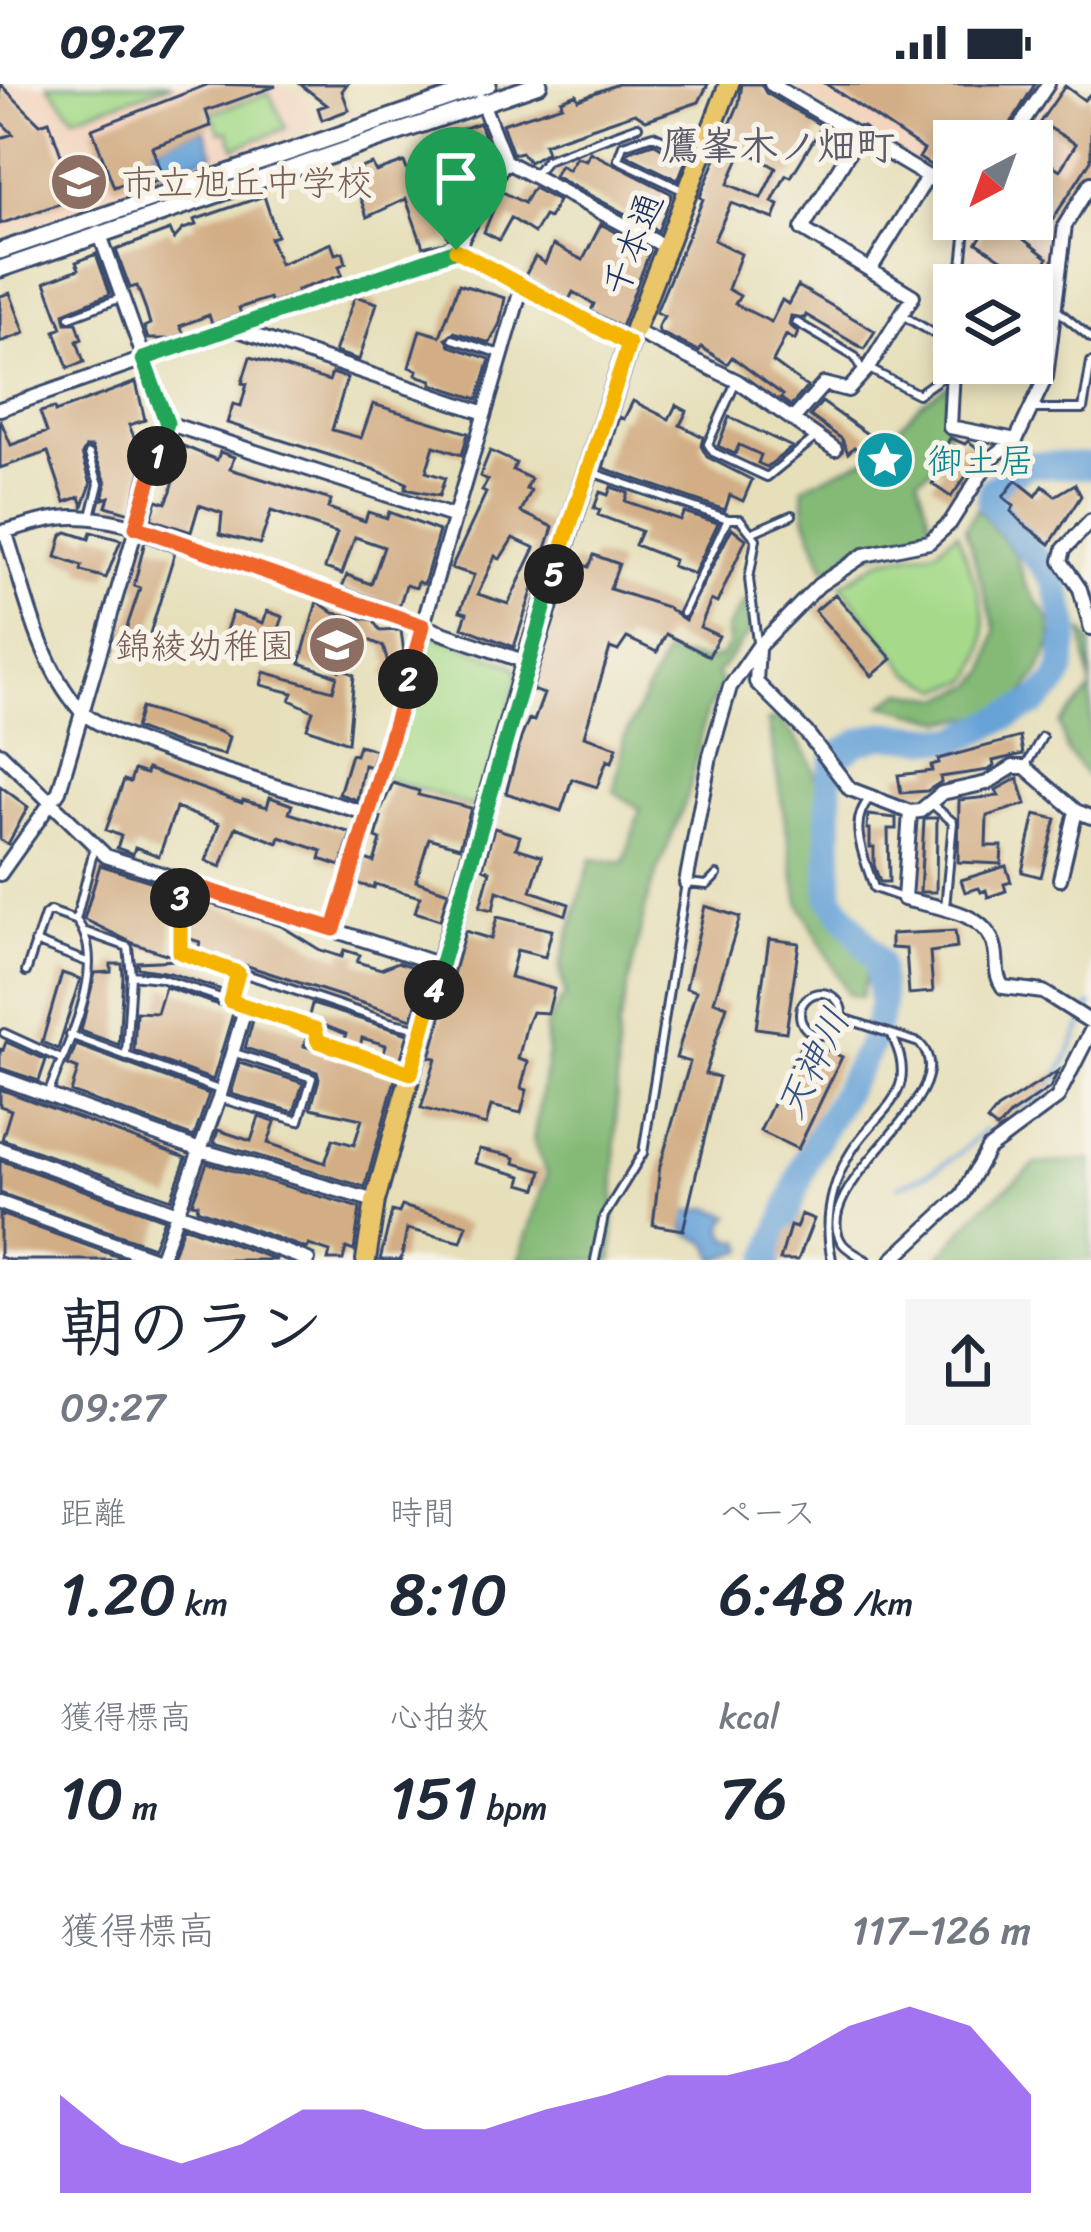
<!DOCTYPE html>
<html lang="ja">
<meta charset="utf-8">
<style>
:root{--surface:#fff;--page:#f6f6f7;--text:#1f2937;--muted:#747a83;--accent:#7c3aed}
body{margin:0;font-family:Sriracha,"Klee One",sans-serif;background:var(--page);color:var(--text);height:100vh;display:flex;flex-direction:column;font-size:45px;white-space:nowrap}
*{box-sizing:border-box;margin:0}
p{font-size:39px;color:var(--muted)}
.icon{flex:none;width:66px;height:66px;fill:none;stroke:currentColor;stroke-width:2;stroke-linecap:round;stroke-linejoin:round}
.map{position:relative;height:1176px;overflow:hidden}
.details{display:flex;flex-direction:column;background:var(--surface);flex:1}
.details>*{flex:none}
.needle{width:78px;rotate:221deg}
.fabs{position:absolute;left:933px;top:36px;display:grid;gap:24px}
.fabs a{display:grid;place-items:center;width:120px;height:120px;border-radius:0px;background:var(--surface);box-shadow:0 6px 18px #0003;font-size:60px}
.pin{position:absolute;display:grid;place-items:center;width:102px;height:102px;color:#fff;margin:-123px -51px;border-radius:50% 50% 50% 0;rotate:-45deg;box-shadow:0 0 12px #0007}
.pin .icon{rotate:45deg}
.km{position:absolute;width:60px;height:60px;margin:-30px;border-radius:50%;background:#222;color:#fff;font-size:33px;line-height:60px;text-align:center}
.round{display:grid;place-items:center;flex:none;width:126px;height:126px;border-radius:0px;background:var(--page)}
.summary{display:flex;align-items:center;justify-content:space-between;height:204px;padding:0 60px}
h1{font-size:66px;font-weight:600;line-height:90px}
.figures{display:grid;grid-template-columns:repeat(3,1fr);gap:18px;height:204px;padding:12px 60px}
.figures div{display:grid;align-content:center}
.figures b{font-size:60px;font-weight:600}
.figures small{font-size:33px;font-weight:400}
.figures p{font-size:33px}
.chart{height:336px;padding:24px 60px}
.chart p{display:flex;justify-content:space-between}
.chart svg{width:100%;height:216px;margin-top:12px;fill:var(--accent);opacity:.7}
.status{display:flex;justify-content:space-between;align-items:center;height:84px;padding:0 60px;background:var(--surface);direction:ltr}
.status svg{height:33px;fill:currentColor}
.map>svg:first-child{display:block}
.built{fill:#f3d4bf}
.green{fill:#a6da8a;stroke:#608474;stroke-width:3}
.forest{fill:#84ba76;stroke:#50746a;stroke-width:3}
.water{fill:#67a3d8;stroke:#41699b;stroke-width:3}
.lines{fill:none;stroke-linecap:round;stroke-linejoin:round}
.stream{stroke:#67a3d8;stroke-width:4.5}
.river{stroke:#67a3d8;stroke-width:27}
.building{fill:#d2ad85;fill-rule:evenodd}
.service-casing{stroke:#39496c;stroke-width:12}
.minor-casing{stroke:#39496c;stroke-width:18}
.tertiary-casing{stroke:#39496c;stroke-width:21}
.primary-casing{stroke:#39496c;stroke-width:24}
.service{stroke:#fff;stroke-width:6}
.minor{stroke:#fff;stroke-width:12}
.tertiary{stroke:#fff;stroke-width:15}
.primary{stroke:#ebc669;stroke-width:18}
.split-1-casing{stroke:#fff;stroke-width:24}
.split-2-casing{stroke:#fff;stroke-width:24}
.split-3-casing{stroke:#fff;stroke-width:24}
.split-4-casing{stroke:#fff;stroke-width:24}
.split-5-casing{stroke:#fff;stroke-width:24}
.split-6-casing{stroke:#fff;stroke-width:24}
.split-1{stroke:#22a559;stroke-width:15}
.split-2{stroke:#f0652b;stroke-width:15}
.split-3{stroke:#f0652b;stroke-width:15}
.split-4{stroke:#f5b400;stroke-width:15}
.split-5{stroke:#22a559;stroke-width:15}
.split-6{stroke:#f5b400;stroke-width:15}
.labels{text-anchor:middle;stroke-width:10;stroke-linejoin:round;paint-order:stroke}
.education-label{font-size:36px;fill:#785e54;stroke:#f7f3e8;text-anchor:start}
.street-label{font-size:36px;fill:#1b2f5e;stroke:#f7f3e8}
.culture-label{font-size:36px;fill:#0d838f;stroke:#f7f3e8;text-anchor:start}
.neighbourhood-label{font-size:39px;font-weight:bold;fill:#5b5b6c;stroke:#f7f3e8}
.water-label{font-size:39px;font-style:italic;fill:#325283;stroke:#f7f3e8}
</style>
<div class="status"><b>09:27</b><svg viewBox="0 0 49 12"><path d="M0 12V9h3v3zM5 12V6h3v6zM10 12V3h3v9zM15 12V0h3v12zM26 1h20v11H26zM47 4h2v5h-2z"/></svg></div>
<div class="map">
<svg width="1091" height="1176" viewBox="0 0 1091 1176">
<rect width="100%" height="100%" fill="#f7f3e8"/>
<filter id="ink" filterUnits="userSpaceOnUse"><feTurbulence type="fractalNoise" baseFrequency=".00833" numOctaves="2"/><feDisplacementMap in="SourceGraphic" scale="24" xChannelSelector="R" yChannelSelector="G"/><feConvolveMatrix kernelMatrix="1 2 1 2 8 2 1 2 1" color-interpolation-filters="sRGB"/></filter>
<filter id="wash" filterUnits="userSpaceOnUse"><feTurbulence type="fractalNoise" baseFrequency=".004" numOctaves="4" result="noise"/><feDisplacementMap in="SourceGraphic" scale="48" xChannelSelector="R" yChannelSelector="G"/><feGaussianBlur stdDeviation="2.7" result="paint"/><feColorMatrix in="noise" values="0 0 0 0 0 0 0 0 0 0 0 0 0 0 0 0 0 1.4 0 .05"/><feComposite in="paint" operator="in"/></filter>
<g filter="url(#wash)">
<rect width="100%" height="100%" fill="#e6dfba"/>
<path class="built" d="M0,0H277L305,11L317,43L0,152Z
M779,0H1043L1006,57H954V104L829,25Z
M1053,0H1061L1091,16V87L1054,140L1049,202L969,186L970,135H1032V57H1015Z"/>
<path class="green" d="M48,0H173L74,33Z
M269,9L286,44L235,64L228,47L220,48L211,29Z
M957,448C974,500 1002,546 971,596L942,605L910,589L841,501L883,475L936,466Z
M435,552L513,581L519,591L480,725L383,693L423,556Z"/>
<path class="forest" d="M949,300C949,334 952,377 918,394L932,442L926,452L825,485L805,432L803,403L871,372L920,320Z
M977,424L1016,472L1026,502L1050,536L1052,558L1039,588L1024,610L995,630L945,637L883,621L903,608L943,614L975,601L987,587L996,546L965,444Z
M745,517L750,548L717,590L722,599L705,632L689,708L649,809L618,946L613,1176H519L547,1089L533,1058L548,969L545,944L565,911L560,882L591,775L624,779L640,725L614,707L624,655L665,570L705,576L720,573L729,561L726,546Z
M1082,546L1091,558V697L1067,667L1060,640L1091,606Z
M777,634C844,699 809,732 825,807C831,831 856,858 870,878L861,913L848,910L799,818L768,637Z
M1091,1076V1176H936L984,1122L1036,1080Z"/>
<path class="water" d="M204,44L213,70L161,88L152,63Z
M709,1124L731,1132L725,1138L724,1148L730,1156L742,1157L745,1166L716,1176L709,1160L686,1148L684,1128Z"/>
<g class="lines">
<path class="stream" d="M1016,1031C1062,1008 1069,963 1091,921
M899,1102C934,1089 960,1072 985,1045"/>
<path class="river" d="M769,1176L807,1074L872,958L882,922L878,877L830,813L829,695L835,673L859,658L883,651L957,656L1035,619L1055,600L1062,587L1067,543L1054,495L990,418L992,405L1027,380L1091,382"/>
</g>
<g id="blocks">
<path class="building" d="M0,0L40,40L49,37L68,91L74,88L83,112L0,140V54L13,50L0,37Z
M209,0L276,2L206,27L211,42L152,63L163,94L151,99L148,91L114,103L92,45Z
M300,0H347L342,7L349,26L322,36L318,24L327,21Z
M618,0H708L699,18L646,36L635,29L544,60L547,68L529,78L521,68L513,70L502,40L562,21L561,16L576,10L578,15Z
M742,0H761L766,9L822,42L791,93L786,91L772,118L779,121L774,135L731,119L714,156L741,170L728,205L740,212L735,220L771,238L782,216L788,220L798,202L875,247L864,265L806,231L805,234L791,232L789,241L798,248L795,256L786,251L773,278L807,303L791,322L780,314L783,311L732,273L727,280L701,263L699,267L659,248L658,242L664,232L656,228L703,115L700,113L739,19ZM743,65L776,84L761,114L728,100Z
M826,0H1035L1000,57H954V96L919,74L924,66Z
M1065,2L1084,16L1091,9V76L1049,141L1032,129L1044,109L1032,100V68L1060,86L1076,60L1040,38Z
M479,39L489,66L482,69L481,63L433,79L426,58Z
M653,59L685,78L678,96L627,71L629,67Z
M590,68L672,110L658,147L554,92L560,81L568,86L576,73L586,76Z
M404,78L419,118L434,112L449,157L423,163L406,115L367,133L351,87L372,80L376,88Z
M533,104L558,117L549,134L544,132L534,149L511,134L499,156L484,148L501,107L524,119Z
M264,112L277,152L270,154L280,180L331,159L335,170L343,168L346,179L339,182L342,191L297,206V210L289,213L271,219L269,214L239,224L241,230L212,240L209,231L180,242L184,250L170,255H148L144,243L150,240L146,226L137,202L130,204L116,166L170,146L174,155L183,145L196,141L194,136Z
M992,135H1009L1005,141L1048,174L1034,196L977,159Z
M601,140L650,167L621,243L591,227L594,220L573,208L569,216L525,192L535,173L545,179L553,161L583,176Z
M96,170L110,210L64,229L66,239H77L82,255L77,257L84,278L68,284L55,247L62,244L45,198L79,185L76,178Z
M459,200L505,214L500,239L490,259L454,248L446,254L450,262L490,275L478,315L432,300V296L416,291L417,286L409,283L420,246L440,252Z
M10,209L25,249L0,258V212Z
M355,212L377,219L359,276L335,268Z
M250,273L329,297L332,289L347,294L332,346L361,354L373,320L468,349L462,371L434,362L426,388L445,394L439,412L405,405L407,399L373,385L227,339L233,320L241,322L247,300L242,299Z
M136,298L145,336L129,341L144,376L130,429L106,422L109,413L103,415L106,398L92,363H86L82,370L91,400L83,422L80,413L65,418L48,368L0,384V335L11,361L47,348L40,328L54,324L55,328Z
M633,317L669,335L676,321L687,327L680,341L703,353L701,362L707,373L752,396L743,417L730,411L725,426L603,384L619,333L624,335Z
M822,318L870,352L860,367L854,363L848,369L842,355L810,332Z
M729,333L792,363L767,383L758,379L761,371L739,361L735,370L718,362Z
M950,354L965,360L968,357L983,368L951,413L932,400L943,386L936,382Z
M176,359L217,376L220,368L234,373L230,385L331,416L328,424L365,437L368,428L387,434L389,428L439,447L424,500L418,498L416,504L406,501L399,523L342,503L347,491L371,500L384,463L355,453L342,490L325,484L337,449L271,427L260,460L220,450L222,429L199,421L191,448L151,435L157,416L166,419L171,407L174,396L164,393Z
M490,367L516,379L513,386L531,395L526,405L531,407L521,428L553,443L514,563L462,543L467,529L460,527L474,491L451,484L486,409L482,407L488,396L480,392ZM513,454L535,464L508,520L478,510L495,472L500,475Z
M1016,396L1036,412L1043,402L1055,412L1075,400L1081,412L1050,460L1022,439L1011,427L1014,422L1003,413Z
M611,403L628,409L625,417L680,436L684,428L718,439L694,490L672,482L674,476L635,461L641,447L598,431L600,426L594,424L600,408L608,411Z
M732,444L746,455L717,519L711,516L700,543L719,552L709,572L666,550L657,568L627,554L618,567L610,564L584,652L617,663L612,678L607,676L597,703L572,695L561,727L506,709L521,654L529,635L534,637L544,610L532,606L573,477L589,483L594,471L619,480L610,505L667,523L685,536Z
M67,448L89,455L91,448L121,456L106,494L81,487L82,482L56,473L62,451Z
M145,457L175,468L148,556L125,549L140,504L134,502Z
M835,510L892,575L872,592L815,527Z
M317,517L334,529L373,536L380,547L401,546L404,569L392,597L383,588L389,583L383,562L336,542L339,588L340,583L354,591L348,659L307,644L313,627L290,616L293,609L261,601L264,588L333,607L337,592L300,579Z
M267,527L283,533L271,568L225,550L232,528L263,539Z
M141,624L220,648L229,653L224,671L178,660L135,644Z
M1020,653L1023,670L993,677L994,682L989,686L940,693L941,698L927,707L901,709L898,691L932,687L931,681L939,679L938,675Z
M359,661L376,666L371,683L364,681L357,716L339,710L351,670L356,671Z
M147,685L242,719L243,716L267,723L270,713L292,721L289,729L351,749L341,782L320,775L322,767L280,753L278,759L236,743L221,783L206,777L219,740L176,724L159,772L135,763L133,770L117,764L121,752L106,746L124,696L130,698L134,686L146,690Z
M1018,694L1026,720L987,732L986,762H1002L1001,780L958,778L959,716L999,712L996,706Z
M393,699L419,707L418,711L471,724L460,763L429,754L416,797L448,808L440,836L415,828L420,813L375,800L374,804L358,800L365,775L374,778L381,756L376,754L381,733L378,732Z
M0,702L28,723L8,760L0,756Z
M1035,730L1056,735L1041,793L1022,788Z
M868,731L896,734V745H888L889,798H880L874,781V763H870V745H867Z
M928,734H937L936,808H920L924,736Z
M494,744L520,752L516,764L542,772L531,807L569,820L566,831L497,807L493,826L480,823L490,787L483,784Z
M100,781L175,805L171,823L172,872L135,860L84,835Z
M1006,782L1011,798L1004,800L1006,807L988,813L986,806L981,808L979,804L965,808L961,796Z
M188,813L281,842L320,866L342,873L344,866L360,871L357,878L381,885L398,878L425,887L412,935L198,866L200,858L187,854Z
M705,822L740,833L714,917L727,922L705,990L719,993L683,1146L653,1141L660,1082L690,978L676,974L696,907L686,904Z
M497,833L552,846L545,873L517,866L510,893L554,905L548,929L532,928L527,940L518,975L528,978L521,1004L527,1006L521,1029L491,1022L486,1041L421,1024L436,974L430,973L465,847L491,855Z
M955,847L957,864L930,868L933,908L909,910L906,865L891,864V850Z
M769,855L799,859L786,948L756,944Z
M179,876L229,892L225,907L170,889L138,884L137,878Z
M111,880H122L123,891L119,961L81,947L95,889L111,888Z
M62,889L80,895L58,965L42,958Z
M165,903L234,926L213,996L134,967L136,928L157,929Z
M312,920L408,950L400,977L383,971L386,961L362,954L360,963L344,958L346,950L308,935Z
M254,933L307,950L304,962L396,992L365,1103L214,1059L218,1046L251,1057L259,1033L275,1038L268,1059L325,1079L333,1055L354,1061L362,1035L311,1024L319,995L317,988L245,964Z
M804,955L842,973L798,1065L760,1047Z
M6,958L46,976L39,997L0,984V965L3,966Z
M76,961L209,1010L194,1053L71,1008L78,985L68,981Z
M240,979L303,999L294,1028L231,1010Z
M1058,987L1050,1004L1011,1030L997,1045L987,1037L997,1025Z
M0,1005L186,1074L171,1115L2,1055L11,1026L0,1022Z
M479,1065L508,1071L515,1074L514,1079L542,1087L537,1105L520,1100L522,1092L475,1079Z
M0,1076L164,1135L153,1163L0,1109Z
M207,1079L360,1124L354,1167L346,1164L343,1176H328L330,1168L309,1161L307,1165L197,1125L198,1120L192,1119Z
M402,1122L467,1141L461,1158L407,1145L401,1176H380L392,1127L399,1129Z
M0,1130L127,1176H9L0,1173Z
M801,1130L814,1135L798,1176H780L790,1142L796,1144Z
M183,1142L277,1176H171Z"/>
</g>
</g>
<g filter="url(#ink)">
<use href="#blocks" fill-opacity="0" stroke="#39496c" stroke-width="3"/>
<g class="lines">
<g class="service-casing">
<path id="service" d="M533,92L546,76L638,42
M682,106L618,75L623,61L653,51L698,72
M960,201L967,135
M1057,226L1091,254
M902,231L954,261
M70,233L123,213
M796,238L855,273L862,286
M453,255L501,270
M871,286L918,310L952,286
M736,298L708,360L713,368L767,393L816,353
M1033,325H1083L1091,278
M89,370L99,400L91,432
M591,388L728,435H740L756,455L749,495L757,558
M753,448L792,431
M683,529L728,435
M1026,681L1042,653
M870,714C846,740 865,773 874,804L903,814
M933,721L953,738L945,824
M184,799L178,823L180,868L389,938L420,945
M86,848L128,863L131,891L126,971
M35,858L87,878
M26,888L45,831L50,827L75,836
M131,891L160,894L315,945L318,957L408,988
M800 930a21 21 0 1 1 42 0a21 21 0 1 1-42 0Z
M230,917L238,889
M843,934L919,959C972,1010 801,1103 843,1160C848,1166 859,1172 866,1176
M4,949L61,975
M70,951L219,1006
M49,1008C66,962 111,879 76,836L94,765
M222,1015L299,1037L312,994L232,968
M595,1176L604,1132L643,1069L686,799L707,801L717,791
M832,1176C821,1127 836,1081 869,1044C881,1030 897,1016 901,997C904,980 899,967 892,951"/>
</g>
<g class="minor-casing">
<path id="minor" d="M771,0L954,108
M481,16L505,77
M1010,57L1048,0
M456,166L629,260
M870,186L928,92
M232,244L485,329
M634,247L737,297L835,365
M0,325L456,166L505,77L666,163
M793,335L824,300L848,306L868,284L913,212L802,145L860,50
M167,339L455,433
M1016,356L1046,293L1065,141L1091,99
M1091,437L1064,465L1061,477L1080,505L1091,544
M5,447C25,507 38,578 80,626C108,658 316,713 368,730
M0,449C59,431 76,427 136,443L526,578
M758,565L756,598L806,648L850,705L910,728L904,815C935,823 987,827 995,865C998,879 994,890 1003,903L1043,908L1091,938
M0,669L106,772L441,881
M910,728L920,727L942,709L987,699L1013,683H1025L1076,727L1091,733
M0,790L59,707L167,339L99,148
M1060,795L1076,727
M686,799L710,672L730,603L758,563L819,501L864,471L929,458L950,439L991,374L1016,356L950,343L954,266
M334,845L522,202
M0,994L200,1066L375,1117
M0,1065L308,1176
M0,1119L158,1176
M160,1176L219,1014L246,922
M892,1176L962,1111L988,1065L1057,1014L1091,947"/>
</g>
<g class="tertiary-casing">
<path id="tertiary" d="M0,167L488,0
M0,185L539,0"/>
</g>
<g class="primary-casing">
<path id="primary" d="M366,1176L375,1117L526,578L629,260L729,0"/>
</g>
<use href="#service" class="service"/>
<use href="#minor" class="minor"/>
<use href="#tertiary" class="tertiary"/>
<use href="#primary" class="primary"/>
</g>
</g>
<g class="lines" filter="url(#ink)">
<g class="split-1-casing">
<path id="split-1" d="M157,372L167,339L143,275L456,166"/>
</g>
<g class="split-2-casing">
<path id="split-2" d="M157,372L136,443L423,542L408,595"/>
</g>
<g class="split-3-casing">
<path id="split-3" d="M180,814L184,799L334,845L408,595"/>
</g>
<g class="split-4-casing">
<path id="split-4" d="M180,814V868L238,889L230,917L315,945L318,957L411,989L434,906"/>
</g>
<g class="split-5-casing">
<path id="split-5" d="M434,906L554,490"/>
</g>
<g class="split-6-casing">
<path id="split-6" d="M456,166L629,260L554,490"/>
</g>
<use href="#split-1" class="split-1"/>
<use href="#split-2" class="split-2"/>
<use href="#split-3" class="split-3"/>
<use href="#split-4" class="split-4"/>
<use href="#split-5" class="split-5"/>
<use href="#split-6" class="split-6"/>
</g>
<defs>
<g id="school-disc" transform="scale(3)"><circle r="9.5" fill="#8d6e63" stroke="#f7f3e8"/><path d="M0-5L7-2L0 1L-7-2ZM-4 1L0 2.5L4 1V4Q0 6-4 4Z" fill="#fff"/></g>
<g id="sight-disc" transform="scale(3)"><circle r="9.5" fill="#0f9aa8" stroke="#f7f3e8"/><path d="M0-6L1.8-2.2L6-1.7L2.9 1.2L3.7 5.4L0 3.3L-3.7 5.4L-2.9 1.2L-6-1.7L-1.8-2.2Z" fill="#fff"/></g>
</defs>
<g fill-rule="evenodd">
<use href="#school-disc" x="79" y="98"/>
<use href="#sight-disc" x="885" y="376"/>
<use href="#school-disc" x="337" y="561"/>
</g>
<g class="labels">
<g class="education-label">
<text x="121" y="111">市立旭丘中学校</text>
<text x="295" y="574" text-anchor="end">錦綾幼稚園</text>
</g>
<g class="street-label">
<text transform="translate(632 160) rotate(-69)" y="13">千本通</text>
</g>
<g class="culture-label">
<text x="927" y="389">御土居</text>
</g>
<g class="neighbourhood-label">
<text x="778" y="75">鷹峯木ノ畑町</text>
</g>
<g class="water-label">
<text transform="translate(812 979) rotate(-64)" y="14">天神川</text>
</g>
</g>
</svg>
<div class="fabs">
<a><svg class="needle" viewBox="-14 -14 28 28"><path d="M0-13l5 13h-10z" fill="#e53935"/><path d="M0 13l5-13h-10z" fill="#747a83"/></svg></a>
<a><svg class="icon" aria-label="layers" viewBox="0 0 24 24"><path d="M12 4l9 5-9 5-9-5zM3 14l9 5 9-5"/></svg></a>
</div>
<div class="pin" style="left:456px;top:166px;background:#1e9e55"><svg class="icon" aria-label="arrive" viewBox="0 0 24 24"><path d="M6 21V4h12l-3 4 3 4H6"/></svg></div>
<b class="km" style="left:157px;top:372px">1</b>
<b class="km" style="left:408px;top:595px">2</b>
<b class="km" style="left:180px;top:814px">3</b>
<b class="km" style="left:434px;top:906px">4</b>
<b class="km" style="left:554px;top:490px">5</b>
</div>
<section class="details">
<div class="summary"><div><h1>朝のラン</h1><p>09:27</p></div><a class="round"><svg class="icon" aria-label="share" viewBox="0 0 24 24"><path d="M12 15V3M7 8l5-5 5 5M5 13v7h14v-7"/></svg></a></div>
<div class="figures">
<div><p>距離</p><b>1.20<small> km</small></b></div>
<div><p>時間</p><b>8:10</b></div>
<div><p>ペース</p><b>6:48<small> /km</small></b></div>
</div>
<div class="figures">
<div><p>獲得標高</p><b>10<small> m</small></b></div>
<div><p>心拍数</p><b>151<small> bpm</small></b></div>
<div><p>kcal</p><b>76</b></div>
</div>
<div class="chart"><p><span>獲得標高</span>117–126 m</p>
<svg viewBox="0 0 160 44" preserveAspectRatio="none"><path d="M0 44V24L10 34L20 38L30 34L40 27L50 27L60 31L70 31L80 27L90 24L100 20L110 20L120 17L130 10L140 6L150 10L160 24V44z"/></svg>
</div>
</section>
